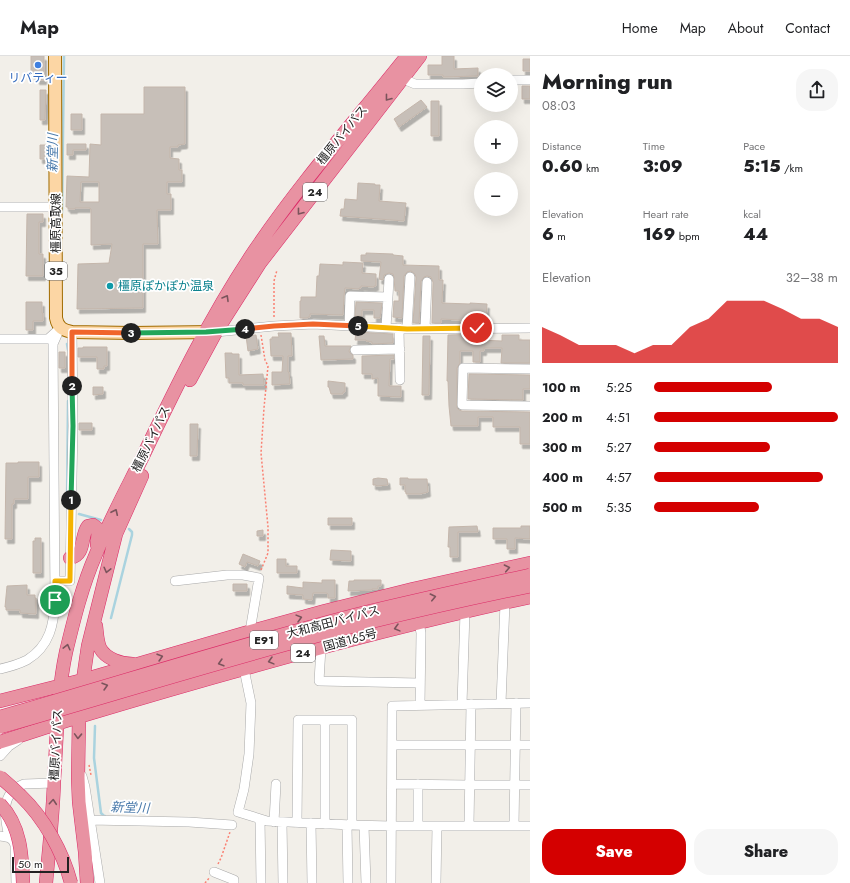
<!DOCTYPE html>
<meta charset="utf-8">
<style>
:root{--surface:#fff;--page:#f6f6f6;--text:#202124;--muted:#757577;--line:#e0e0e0;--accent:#d40000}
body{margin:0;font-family:Jost,"Noto Sans JP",sans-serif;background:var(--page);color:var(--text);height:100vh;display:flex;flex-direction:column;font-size:15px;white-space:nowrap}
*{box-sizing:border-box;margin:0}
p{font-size:13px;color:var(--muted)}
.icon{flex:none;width:22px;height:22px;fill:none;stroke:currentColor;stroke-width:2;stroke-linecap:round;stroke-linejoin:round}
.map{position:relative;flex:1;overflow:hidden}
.panel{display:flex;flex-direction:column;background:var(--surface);width:320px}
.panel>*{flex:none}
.tools{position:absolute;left:474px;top:12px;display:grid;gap:8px}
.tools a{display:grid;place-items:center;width:44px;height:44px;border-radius:50%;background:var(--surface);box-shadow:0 4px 16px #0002;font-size:20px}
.scale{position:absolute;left:12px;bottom:10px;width:57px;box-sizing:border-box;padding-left:4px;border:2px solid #222;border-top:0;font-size:11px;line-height:14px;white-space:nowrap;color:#222;-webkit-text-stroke:3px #fff;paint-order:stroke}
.pin{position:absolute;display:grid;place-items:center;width:34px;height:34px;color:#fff;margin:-17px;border:2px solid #fff;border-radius:50%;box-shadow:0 1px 4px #0007}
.km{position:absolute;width:20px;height:20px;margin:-10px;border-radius:50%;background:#222;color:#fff;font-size:11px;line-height:20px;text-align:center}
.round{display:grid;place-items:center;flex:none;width:42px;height:42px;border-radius:16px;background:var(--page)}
.overview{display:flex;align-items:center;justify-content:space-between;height:68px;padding:0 12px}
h1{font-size:22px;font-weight:800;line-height:30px}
.figures{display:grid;grid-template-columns:repeat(3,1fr);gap:6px;height:68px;padding:4px 12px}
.figures div{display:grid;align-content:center}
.figures b{font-size:17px;font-weight:800}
.figures small{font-size:11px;font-weight:400}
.figures p{font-size:11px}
.chart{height:112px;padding:8px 12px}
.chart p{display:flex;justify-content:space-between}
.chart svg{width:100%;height:72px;margin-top:4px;fill:var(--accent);opacity:.7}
.action{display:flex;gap:8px;margin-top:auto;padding:8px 12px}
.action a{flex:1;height:46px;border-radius:16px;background:var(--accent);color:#fff;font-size:16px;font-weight:800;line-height:46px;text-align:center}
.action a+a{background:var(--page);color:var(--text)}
ul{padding:0 12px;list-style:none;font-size:13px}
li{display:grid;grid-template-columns:64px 48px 1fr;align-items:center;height:30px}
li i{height:10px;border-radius:5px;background:var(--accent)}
header{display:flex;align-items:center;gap:24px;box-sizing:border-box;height:56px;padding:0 20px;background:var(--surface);border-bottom:1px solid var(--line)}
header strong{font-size:19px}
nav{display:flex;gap:22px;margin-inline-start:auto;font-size:14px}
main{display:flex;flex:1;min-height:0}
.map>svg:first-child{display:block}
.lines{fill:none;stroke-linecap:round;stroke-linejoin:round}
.stream{stroke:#aad3df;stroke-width:2.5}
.building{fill:#c7bfb8;stroke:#c4b6ab;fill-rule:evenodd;filter:url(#shadow)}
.minor-casing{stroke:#a9a9a9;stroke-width:10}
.major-casing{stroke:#a06b00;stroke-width:14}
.highway-casing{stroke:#dc2a67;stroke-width:14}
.path{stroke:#fa8072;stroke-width:1.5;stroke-dasharray:2 2;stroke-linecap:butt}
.minor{stroke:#fff;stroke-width:9}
.major{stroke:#fcd6a4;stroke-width:12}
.highway{stroke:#e892a2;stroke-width:13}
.highway-bridge-casing{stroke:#dc2a67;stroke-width:14;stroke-linecap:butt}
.highway-bridge{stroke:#e892a2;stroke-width:13}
.oneway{stroke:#7b545c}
.split-1-casing{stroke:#fff;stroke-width:8}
.split-2-casing{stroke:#fff;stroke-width:8}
.split-3-casing{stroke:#fff;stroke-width:8}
.split-4-casing{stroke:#fff;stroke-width:8}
.split-5-casing{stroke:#fff;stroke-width:8}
.split-6-casing{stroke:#fff;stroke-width:8}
.split-1{stroke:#f5b400;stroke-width:5}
.split-2{stroke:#22a559;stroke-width:5}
.split-3{stroke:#f0652b;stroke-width:5}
.split-4{stroke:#22a559;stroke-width:5}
.split-5{stroke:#f0652b;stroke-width:5}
.split-6{stroke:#f5b400;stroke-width:5}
.shop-dot{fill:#3f7fe0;stroke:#fff;stroke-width:1.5}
.culture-dot{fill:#0f9aa8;stroke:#fff;stroke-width:1.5}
.labels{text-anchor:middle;stroke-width:3.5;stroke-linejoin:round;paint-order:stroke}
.shield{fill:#fff;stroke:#646464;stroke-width:1}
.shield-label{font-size:11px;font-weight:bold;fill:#222}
.shop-label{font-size:12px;fill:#366cbe;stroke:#fff}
.street-label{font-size:12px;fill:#222;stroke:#fff}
.culture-label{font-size:12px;fill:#0d838f;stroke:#fff;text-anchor:start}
.water-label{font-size:13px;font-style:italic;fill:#4a7aab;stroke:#fff}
</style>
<header>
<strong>Map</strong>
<nav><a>Home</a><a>Map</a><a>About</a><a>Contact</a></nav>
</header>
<main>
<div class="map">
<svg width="530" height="827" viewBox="0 0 530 827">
<defs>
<filter id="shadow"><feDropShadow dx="2.5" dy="4.5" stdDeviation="0" flood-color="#0004"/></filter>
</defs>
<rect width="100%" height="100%" fill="#f2efe9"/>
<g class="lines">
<path class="stream" d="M62,157L64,0
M67,288L68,294
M67,446L68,345
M79,458L101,464
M111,562L132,479V476L129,473
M95,670L94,702L101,757L104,760H105"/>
</g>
<path class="building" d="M31,0H44V24H37V18H31Z
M442,0H454V13L478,12V20L443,21V19H428V9H442Z
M523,3H530V15H523Z
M522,30H530V43H522Z
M144,31H185V88L178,89V91H170V102L179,103V114H182V126H167V138H171V154H157L158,188H143V252L77,253L78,208L109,207L112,188L91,189V153H90V152H75V153H68V151H66L67,120L89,121L90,88L101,89V58H144ZM81,126H99V146H80Z
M40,34H46L45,64H40Z
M421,44L427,51L399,71L394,63Z
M431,45H439V80H431Z
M71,58H82V74H71Z
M67,88H86V94H73V99H67Z
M40,89H46V103H40Z
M358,127L375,128V129H380L379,145L406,147L404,165L340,160L341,153H344L345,143L357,144Z
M27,158H43V166H39V198H43V220H26Z
M366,197L393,198V199L403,200V209L439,210V224H443L442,247L470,248V247L487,248L486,266H469L460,265V264L441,263V267H432L433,226L431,221L427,220L424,221L421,225L419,267H413L416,221L415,218L411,215L407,216L404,220L402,262L393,261L394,245H399V235H395L394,221L393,218L389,217L384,219L383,224L379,223L381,206L361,205V199H366Z
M343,206L363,207L362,217L376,218V230H374V231L361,230V232H359V233L345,232L344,240L343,259L310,258V261H308V262H300V245H301V241H316L317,220H319L320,208L343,209Z
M26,246H42V257H43V265H33V274H26Z
M356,246L382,247L380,262H374V254H362V260H355Z
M356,276L393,278V287L372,288V286L366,285V284H355Z
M278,277H291L292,300H288V316H289L290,328L272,329V316H282L283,300H271L270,283H272V281H279Z
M479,278V284L502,285V279H519V284H530V307H501L502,292H484V295H480V306H473V295H460V307L457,312V352L459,354L462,355L530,356V388H520V371H493V361H478V370H451L449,350L448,325H447L448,279Z
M256,279L258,293L248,295L246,280Z
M319,280H324L325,290H351L349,295L350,297L353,299V303L321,304Z
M423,280H430L429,339H422Z
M83,291H107V310H104V313H97V301H78V292H83Z
M59,296H65V312H59Z
M225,297H232V298H239V319L263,318L264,329H243V327H229V322H226Z
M394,299V303H390L389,330H401V341L378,340V322L372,323V318H362V300Z
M469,318L530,319V333H523V344L468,343Z
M328,325L345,327V336H343V338H331L329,331H328Z
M93,331H103V338L93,339Z
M79,367H92V374H79Z
M190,368H198L197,400H190Z
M18,406H39V421H28V443H14V448H12V483H5L6,407H18Z
M378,422L387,423L388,429L376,430V429H373V423Z
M400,422H408V423H427L428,436L420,438H406V436H405V429H400Z
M328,462H352V469H328Z
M477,470L478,476H458V501H450V491H448L449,471Z
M521,470H530V483L515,482V493H507V483H493V472H521Z
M263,474V480H257V475Z
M35,482H41V517H33V485H35Z
M331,494L351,495V505L330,504Z
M243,498L260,505L258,510L247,506L245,511L239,508Z
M277,503H286V510H297V517H277Z
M322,524H335V542H328V538L326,537H313L312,544L303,543V539L287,538V530L303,532V526L322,527Z
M354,524H381V530H378V533H372V534L348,535L349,525H354Z
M233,528H247V535H233Z
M27,529V539H35V542H36V558L20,557V554H6V551H5L7,530Z"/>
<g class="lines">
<g class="minor-casing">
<path id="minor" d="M403,23L415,28H463L481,27
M511,24H530
M0,151H55
M388,241L389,223
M349,270L350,240L388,241L386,271
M399,272L400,324
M407,273L410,221
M425,273L427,226
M216,276L274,270L313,268L407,273L530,272
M0,283H48L58,274
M355,294L400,293
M530,313L463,312L462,349L530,350
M55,525H70L73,370L72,276
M175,525L227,519H243L259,522L250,575
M418,561L421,577L420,649
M321,592L319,625L419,627
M245,607L244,613L251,647L249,698L244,733L238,756L267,765L352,769L391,770H530
M0,613C9,611 19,608 27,604C50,590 54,568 55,544L53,288L60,272
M501,647L505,547
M462,648L465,556
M392,689H530
M0,700L9,690L18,684
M82,720L85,731L100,827
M392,728L469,729H530
M260,763L261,827
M90,764L189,766L232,769
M418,765V728
M274,766L276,728
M282,766L283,827
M297,767L298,664H352V769
M311,767L312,827
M325,768V664
M347,769L348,827
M364,770L366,827
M469,770L471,648
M514,770L516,647
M0,780C8,781 12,781 15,789L16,827
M9,781C4,760 0,737 24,728L54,727
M214,816L234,824V827
M391,827L392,650L530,647
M436,827L437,770"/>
</g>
<g class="major-casing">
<path id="major" d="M55,0L56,262C58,272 63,274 72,276L132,277L213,276"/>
</g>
<g class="highway-casing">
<path id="highway" d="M190,324L216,276L260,207L420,0
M70,502C86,499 80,480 88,470L93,469L97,472L98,477L97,489
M96,570C97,577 97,585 100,592C106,603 121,608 133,608
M0,645L83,624L245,577L325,555L413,533L530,507
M0,686C26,678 52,669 78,661C227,616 378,574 530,541
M46,827C49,793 53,759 54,725C57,682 57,638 66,596C74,563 82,530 96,498C109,465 126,434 142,402C176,331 211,259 255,194C301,126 356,64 407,0
M87,827L85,796L79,746L78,722L79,660L83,624L88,590L116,478L142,420"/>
</g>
<path class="path" d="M274,261V225L277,214
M261,279L265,304L268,310L264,352L261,397L268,471V497L261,514
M89,709L91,719
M218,808L221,802L230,776
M205,827L210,821"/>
<use href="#minor" class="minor"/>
<use href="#major" class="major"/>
<use href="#highway" class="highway"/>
<g class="highway-bridge-casing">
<path id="highway-bridge" d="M0,661C123,626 244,587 367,556C421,543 476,531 530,519
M0,671C123,636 246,597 370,566C423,553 477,541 530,530
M0,721C7,727 14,733 21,740C44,762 63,796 71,827
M0,748C21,770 22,799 23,827"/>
</g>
<use href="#highway-bridge" class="highway-bridge"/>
</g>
<defs><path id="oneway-chevron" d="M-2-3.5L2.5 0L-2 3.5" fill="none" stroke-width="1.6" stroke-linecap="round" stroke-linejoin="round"/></defs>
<g class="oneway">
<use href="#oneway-chevron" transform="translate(388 42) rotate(128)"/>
<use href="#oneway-chevron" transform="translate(300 156) rotate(128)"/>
<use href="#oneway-chevron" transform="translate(226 242) rotate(-60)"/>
<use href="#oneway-chevron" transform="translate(115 456) rotate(-65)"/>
<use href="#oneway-chevron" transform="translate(507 512) rotate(-12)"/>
<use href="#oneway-chevron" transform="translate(107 514) rotate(104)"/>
<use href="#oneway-chevron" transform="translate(433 541) rotate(-13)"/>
<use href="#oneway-chevron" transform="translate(299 562) rotate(-15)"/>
<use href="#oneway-chevron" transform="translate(397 572) rotate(165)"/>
<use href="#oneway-chevron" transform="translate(67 591) rotate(-76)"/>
<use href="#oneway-chevron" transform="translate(160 601) rotate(-16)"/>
<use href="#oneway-chevron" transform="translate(271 605) rotate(165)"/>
<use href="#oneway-chevron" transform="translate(221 607) rotate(164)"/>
<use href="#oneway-chevron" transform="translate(105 630) rotate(-16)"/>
<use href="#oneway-chevron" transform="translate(78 680) rotate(92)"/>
<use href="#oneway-chevron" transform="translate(53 746) rotate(-85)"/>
</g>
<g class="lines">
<g class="split-1-casing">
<path id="split-1" d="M55,544V525H70L71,444"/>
</g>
<g class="split-2-casing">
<path id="split-2" d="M71,444L73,370L72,330"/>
</g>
<g class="split-3-casing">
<path id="split-3" d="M72,330V276L131,277"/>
</g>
<g class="split-4-casing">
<path id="split-4" d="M131,277L206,276L245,273"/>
</g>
<g class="split-5-casing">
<path id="split-5" d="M245,273L274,270L313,268L358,270"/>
</g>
<g class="split-6-casing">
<path id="split-6" d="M358,270L407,273L477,272"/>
</g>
<use href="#split-1" class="split-1"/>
<use href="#split-2" class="split-2"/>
<use href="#split-3" class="split-3"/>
<use href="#split-4" class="split-4"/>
<use href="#split-5" class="split-5"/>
<use href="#split-6" class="split-6"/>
</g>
<circle class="shop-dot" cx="38" cy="9" r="4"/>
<circle class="culture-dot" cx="110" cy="230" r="4"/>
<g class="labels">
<g class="shield">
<rect x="303" y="127" width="24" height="18" rx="3"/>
<rect x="45" y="206" width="22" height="18" rx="3"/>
<rect x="250" y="575" width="28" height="18" rx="3"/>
<rect x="291" y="588" width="24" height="18" rx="3"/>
</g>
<g class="shield-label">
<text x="315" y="140">24</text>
<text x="56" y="219">35</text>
<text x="264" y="588">E91</text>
<text x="303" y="601">24</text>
</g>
<g class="shop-label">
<text x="38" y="26">リバティー</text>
</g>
<g class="street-label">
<text transform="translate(342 79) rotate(-51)" y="4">橿原バイパス</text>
<text transform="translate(56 167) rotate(-90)" y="4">橿原高取線</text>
<text transform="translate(151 383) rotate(-64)" y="4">橿原バイパス</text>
<text transform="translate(333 566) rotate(-15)" y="4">大和高田バイパス</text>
<text transform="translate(350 584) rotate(-15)" y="4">国道165号</text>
<text transform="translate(56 689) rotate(-87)" y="4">橿原バイパス</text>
</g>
<g class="culture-label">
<text x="118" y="234">橿原ぽかぽか温泉</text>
</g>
<g class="water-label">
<text transform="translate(52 97) rotate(-89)" y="5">新堂川</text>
<text transform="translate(130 751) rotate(2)" y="5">新堂川</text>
</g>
</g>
</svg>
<div class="tools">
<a><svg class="icon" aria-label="layers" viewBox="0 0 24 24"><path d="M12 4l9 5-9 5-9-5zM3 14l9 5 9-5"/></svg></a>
<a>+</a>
<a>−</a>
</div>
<div class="scale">50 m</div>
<div class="pin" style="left:55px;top:544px;background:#1e9e55"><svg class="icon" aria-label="arrive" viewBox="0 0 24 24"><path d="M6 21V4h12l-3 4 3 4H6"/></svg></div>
<div class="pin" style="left:477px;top:272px;background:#d93025"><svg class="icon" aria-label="check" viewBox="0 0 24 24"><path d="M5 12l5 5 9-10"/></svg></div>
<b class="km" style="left:71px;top:444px">1</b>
<b class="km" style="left:72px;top:330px">2</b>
<b class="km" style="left:131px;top:277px">3</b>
<b class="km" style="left:245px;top:273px">4</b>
<b class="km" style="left:358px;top:270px">5</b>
</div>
<section class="panel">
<div class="overview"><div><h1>Morning run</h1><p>08:03</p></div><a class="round"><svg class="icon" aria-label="share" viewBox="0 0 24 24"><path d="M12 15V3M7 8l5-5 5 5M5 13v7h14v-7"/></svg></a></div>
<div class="figures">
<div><p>Distance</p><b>0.60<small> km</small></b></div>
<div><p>Time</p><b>3:09</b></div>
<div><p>Pace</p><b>5:15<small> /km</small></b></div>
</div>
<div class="figures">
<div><p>Elevation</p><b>6<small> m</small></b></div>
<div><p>Heart rate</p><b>169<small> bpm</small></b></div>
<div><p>kcal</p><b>44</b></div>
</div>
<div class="chart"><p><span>Elevation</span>32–38 m</p>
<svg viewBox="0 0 160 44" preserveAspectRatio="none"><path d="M0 44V22L10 27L20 33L30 33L40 33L50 38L60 33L70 33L80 22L90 17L100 6L110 6L120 6L130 11L140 17L150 17L160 22V44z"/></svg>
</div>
<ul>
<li><b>100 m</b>5:25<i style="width:64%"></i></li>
<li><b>200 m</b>4:51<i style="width:100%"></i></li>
<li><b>300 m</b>5:27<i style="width:63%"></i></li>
<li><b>400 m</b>4:57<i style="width:92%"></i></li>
<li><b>500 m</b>5:35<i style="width:57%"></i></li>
</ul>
<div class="action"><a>Save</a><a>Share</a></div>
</section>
</main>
